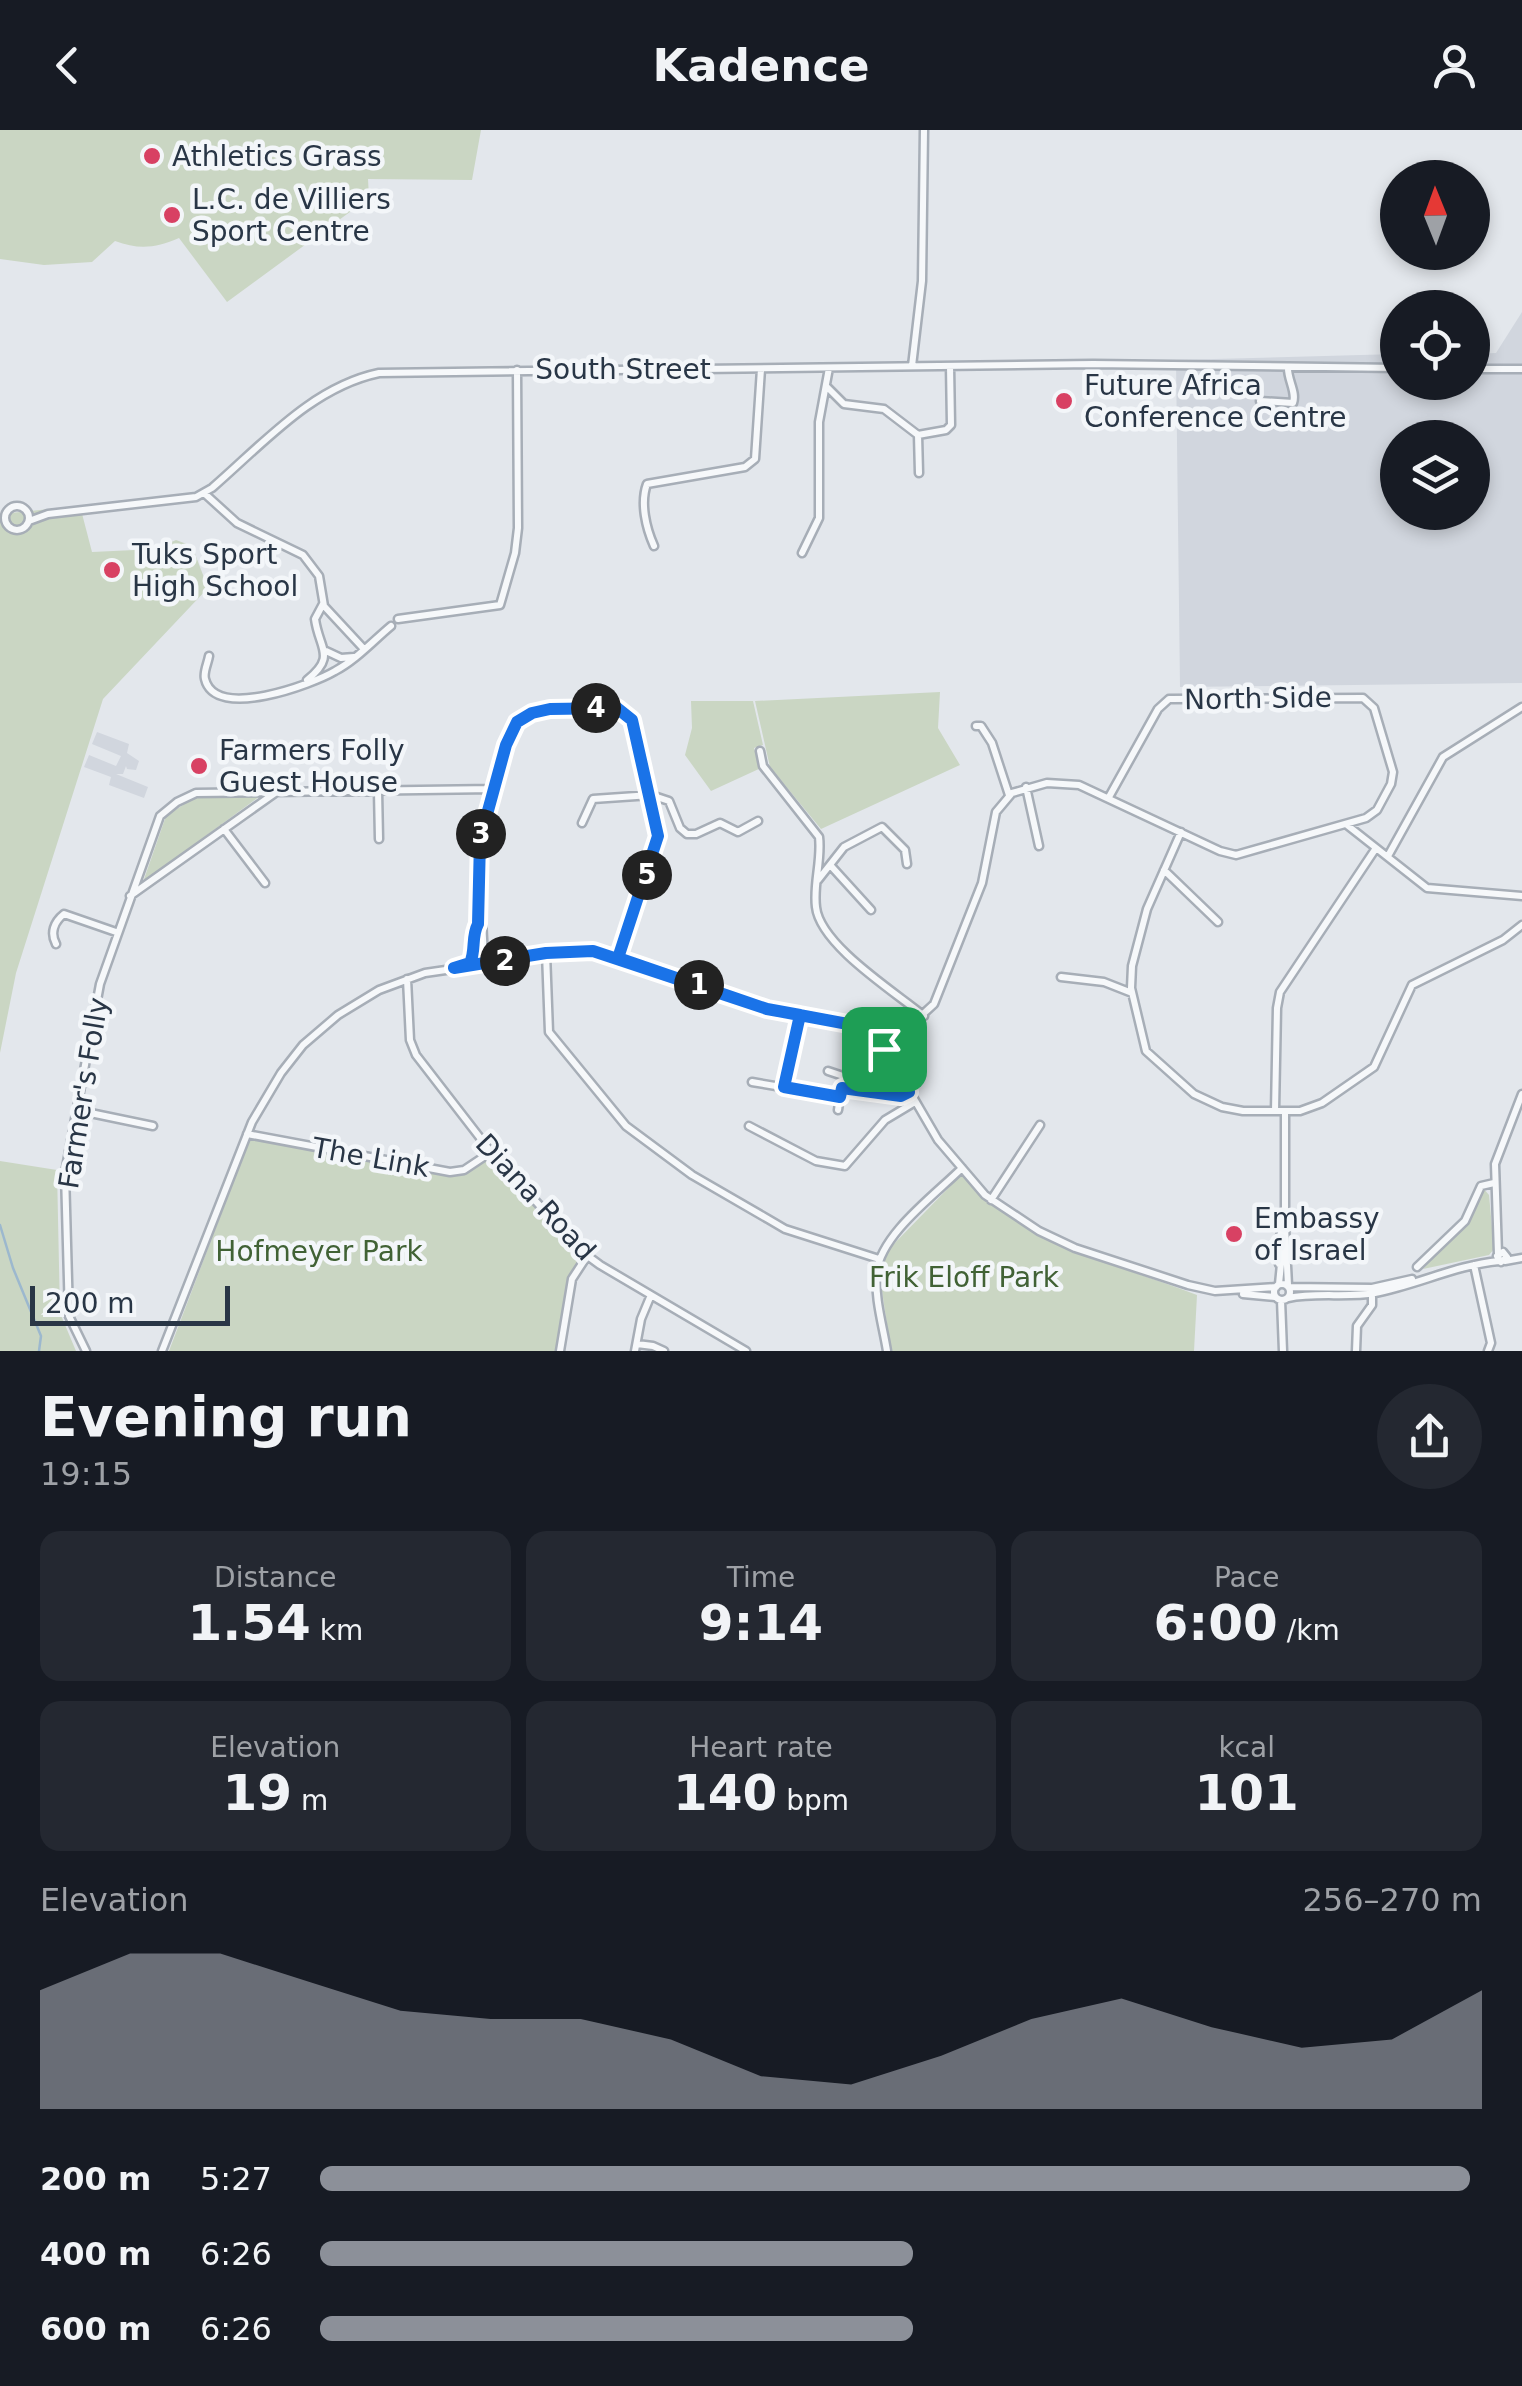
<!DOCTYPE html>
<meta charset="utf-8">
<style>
:root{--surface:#171b24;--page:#242831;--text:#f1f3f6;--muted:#9ea1a6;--accent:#8c9099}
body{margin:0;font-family:"DejaVu Sans",sans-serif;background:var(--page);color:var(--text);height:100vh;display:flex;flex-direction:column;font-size:38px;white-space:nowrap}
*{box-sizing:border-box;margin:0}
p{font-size:32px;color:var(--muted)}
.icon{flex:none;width:55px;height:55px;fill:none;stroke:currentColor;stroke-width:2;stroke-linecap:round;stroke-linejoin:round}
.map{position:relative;height:1221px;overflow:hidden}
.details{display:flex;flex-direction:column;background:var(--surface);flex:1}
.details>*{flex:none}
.needle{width:65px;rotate:359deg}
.fabs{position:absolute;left:1380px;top:30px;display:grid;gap:20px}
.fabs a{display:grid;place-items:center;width:110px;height:110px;border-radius:50%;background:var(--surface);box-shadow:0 5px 15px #0003;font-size:50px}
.scale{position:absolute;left:30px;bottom:25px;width:200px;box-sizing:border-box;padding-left:10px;border:5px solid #293646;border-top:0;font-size:28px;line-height:35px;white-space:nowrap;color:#293646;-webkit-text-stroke:8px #f3f6f9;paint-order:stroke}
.pin{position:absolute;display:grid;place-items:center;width:85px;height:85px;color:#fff;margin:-42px;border-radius:20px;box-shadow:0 5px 15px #0006}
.km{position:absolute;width:50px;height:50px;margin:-25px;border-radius:50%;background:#222;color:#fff;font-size:28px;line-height:50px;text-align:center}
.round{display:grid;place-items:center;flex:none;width:105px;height:105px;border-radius:52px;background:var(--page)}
.headline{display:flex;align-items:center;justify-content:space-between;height:170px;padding:0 40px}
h1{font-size:55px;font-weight:700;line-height:75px}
.metrics{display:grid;grid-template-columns:repeat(3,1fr);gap:15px;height:170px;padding:10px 40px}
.metrics div{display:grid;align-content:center;border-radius:20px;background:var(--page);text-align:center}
.metrics b{font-size:50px;font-weight:700}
.metrics small{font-size:28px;font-weight:400}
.metrics p{font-size:28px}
.chart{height:280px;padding:20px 40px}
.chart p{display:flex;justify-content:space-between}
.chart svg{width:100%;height:180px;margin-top:10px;fill:var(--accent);opacity:.7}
ul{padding:0 40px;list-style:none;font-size:32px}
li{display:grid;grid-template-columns:160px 120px 1fr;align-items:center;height:75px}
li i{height:25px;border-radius:12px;background:var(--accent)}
header{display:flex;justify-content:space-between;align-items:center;height:130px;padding:0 40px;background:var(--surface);font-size:45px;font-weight:700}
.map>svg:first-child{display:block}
.built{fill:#d1d6de;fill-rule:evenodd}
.green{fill:#cad6c3}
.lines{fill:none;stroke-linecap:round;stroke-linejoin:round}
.stream{stroke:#9cb8ce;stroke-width:2.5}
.minor-casing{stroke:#a7aeb7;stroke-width:11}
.minor{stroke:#f6f8fa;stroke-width:6}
.route-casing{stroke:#fff;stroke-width:20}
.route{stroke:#1a73e8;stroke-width:12}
.poi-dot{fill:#d84163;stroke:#f3f6f9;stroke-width:4}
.labels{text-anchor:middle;stroke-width:9;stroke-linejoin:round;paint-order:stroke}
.poi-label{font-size:28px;fill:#293646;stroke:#f3f6f9;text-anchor:start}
.street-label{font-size:28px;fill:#293646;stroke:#f3f6f9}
.park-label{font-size:28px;fill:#416235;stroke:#f3f6f9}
</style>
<header><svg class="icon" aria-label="back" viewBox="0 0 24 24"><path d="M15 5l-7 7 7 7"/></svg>Kadence<svg class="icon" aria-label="person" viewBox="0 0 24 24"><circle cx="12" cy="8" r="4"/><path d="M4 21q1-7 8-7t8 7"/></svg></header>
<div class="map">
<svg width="1522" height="1221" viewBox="0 0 1522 1221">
<rect width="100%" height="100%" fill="#e3e7ec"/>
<path class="built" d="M1522,182V553L1180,557L1176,230L1397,224L1398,252H1472L1473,224L1496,223ZM1398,308H1472V382H1398Z
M97,602L129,614L127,623L139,631L136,640L127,639L126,636L123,644H116L148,657L144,668L109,655L111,647L84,637L89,625L116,636L121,626L92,614Z"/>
<path class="green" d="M0,0H481L472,50L368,49L369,68L227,172L179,108C156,118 139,120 115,111L92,132L44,135L0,129Z
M80,376L92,422L156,419L176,410L192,416L208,458L103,569L16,843L0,923V384Z
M940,562L938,598L960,635L821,699L770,637L755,571Z
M691,571H753L763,615L754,618L761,638L711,661L685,625L692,598Z
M197,666H260L143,752L166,686Z
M250,1008L459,1041L491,1022L587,1126L570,1146L556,1221H169Z
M0,1031L57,1040L60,1183L76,1221H0Z
M962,1044C1022,1114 1114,1133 1197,1165L1194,1221H891L880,1148L887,1121Z
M1483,1058L1489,1065L1494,1119L1489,1125L1423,1139L1462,1097L1473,1082Z"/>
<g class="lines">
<path class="stream" d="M0,1095L13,1138L41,1206L39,1221"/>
<g class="minor-casing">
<path id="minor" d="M912,236L922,151L924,0
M1472,239H1522
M827,257L844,274L884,279L918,305
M1260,271L1293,273C1297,262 1287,249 1288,237
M919,343L918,305L946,300L951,295L950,236
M204,363L237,393L303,425L319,446L324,476L363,518
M5 388a12 12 0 1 1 24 0a12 12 0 1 1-24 0Z
M29,391L48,384L196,367L212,358C263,314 312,257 379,243L1093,234L1398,238
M654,416C646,398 640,373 647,354L745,337L755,329L761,239
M802,423L819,388V292L829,238
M398,489L500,475L515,423L518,398L517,240
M326,521L341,528L354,527
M209,526C208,533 203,542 205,549C215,591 313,554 335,541C356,530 373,511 391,496
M307,550C337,526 319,519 315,489L323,474
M976,596H981L992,613L1009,665
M760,621L763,636L819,707C822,730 813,754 816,777C820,815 895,862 924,886
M1026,657L1039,716
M378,661L379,709
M582,693L593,669L651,665L669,671L680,698L687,704H696L720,693L738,702L758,691
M1347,695L1427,758L1522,766
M224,699L265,753
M1181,702L1147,779L1132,836L1131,858L1146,921L1194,964L1222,977L1243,981H1300L1322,973L1374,937L1412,855L1503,810L1522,795
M1388,726L1443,627L1522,577
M831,736L871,780
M1164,740L1218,792
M818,750L844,717L882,697L905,720L907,734
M130,766L275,663
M482,789L484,828
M56,814C50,803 54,792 64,784L116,802
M546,823L549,902L626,996L692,1045L768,1089L785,1099L879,1129
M479,829V712L505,615L513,598L525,586L551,579H617L632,590L658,706L617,828
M485,829L593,821L767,879L856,896L885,919L938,1010L985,1065L1039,1101L1075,1118L1188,1155L1215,1161L1276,1157
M469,833L477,796
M1061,847L1104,852L1132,863
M407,849L410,910L416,925L491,1022L581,1121L600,1135L746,1221
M885,919L934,874L982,753L996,682L1012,663L1047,653L1079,655L1220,721L1236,725L1366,688L1377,680L1391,654L1393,642L1374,578L1363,568L1169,569L1158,579L1109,667
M828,941L843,946L838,980
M752,952L840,967
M784,957L799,885
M842,958L898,967L909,963
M76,980L153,996
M1275,981L1277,878L1280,862L1376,718
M749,996L816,1031L845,1036L885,990L915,972
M247,1004L450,1042L464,1040L491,1022
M991,1070L1040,995
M1285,1097L1288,1155
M1503,1122L1507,1127L1501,1132L1497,1126Z
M1498,1124L1495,1034L1522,964
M1505,1131L1522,1128
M1279,1134L1276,1117L1281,1103
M1474,1135L1491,1213L1488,1221
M1417,1137L1465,1091L1481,1056L1494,1053
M1274 1162a8 8 0 1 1 16 0a8 8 0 1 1-16 0Z
M1279,1154L1285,1094V981
M1289,1157L1372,1158L1412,1149
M1243,1164L1275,1167
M1288,1168C1317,1162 1347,1168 1375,1163C1417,1155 1456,1135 1499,1131
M1281,1170L1283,1221
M637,1214L653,1216L664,1221
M86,1221L69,1186L65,1043L100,854L160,686L177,672L196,663L494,659
M162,1221L252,992L281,943L303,915L338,885L379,860L425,843L480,835L479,829L484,828L485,834L480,835
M560,1221L572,1149L587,1126
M635,1221L641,1189L651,1165
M887,1221C883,1196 874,1167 877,1142C880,1105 936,1064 962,1038
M1356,1221L1357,1196L1372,1175V1159"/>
</g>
<use href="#minor" class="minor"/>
</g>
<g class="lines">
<g class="route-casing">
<path id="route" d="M884,919L863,899L848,894L767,879L593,821L546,823L454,838L470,833C476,820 471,807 478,794L480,710L506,615L517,592L532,583L550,579L617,578L632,590L658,706L618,828L767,879L800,885L784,957L840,967L842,958L901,966L909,962L884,919"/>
</g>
<use href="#route" class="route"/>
</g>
<g class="poi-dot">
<circle cx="152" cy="26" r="10"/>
<circle cx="172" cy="85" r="10"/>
<circle cx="1064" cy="271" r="10"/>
<circle cx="112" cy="440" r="10"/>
<circle cx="199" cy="636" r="10"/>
<circle cx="1234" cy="1104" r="10"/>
</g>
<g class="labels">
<g class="poi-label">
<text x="172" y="36">Athletics Grass</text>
<text x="192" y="79">L.C. de Villiers<tspan x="192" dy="32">Sport Centre</tspan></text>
<text x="1084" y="265">Future Africa<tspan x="1084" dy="32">Conference Centre</tspan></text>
<text x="132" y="434">Tuks Sport<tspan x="132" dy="32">High School</tspan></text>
<text x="219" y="630">Farmers Folly<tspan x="219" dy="32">Guest House</tspan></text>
<text x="1254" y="1098">Embassy<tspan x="1254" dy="32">of Israel</tspan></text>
</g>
<g class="street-label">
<text x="623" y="249">South Street</text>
<text transform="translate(1258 568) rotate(-1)" y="10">North Side</text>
<text transform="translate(83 963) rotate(-81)" y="10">Farmer's Folly</text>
<text transform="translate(371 1027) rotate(10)" y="10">The Link</text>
<text transform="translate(536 1067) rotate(47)" y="10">Diana Road</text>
</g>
<g class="park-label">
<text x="319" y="1131">Hofmeyer Park</text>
<text x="964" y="1157">Frik Eloff Park</text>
</g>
</g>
</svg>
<div class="fabs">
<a><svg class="needle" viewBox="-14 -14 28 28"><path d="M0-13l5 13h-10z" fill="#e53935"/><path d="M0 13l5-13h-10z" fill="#9ea1a6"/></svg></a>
<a><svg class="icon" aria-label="locate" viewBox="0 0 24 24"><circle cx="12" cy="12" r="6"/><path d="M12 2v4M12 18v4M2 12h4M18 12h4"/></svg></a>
<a><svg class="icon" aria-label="layers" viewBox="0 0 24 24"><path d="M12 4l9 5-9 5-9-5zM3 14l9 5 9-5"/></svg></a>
</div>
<div class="scale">200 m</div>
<div class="pin" style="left:884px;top:919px;background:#1e9e55"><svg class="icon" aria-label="arrive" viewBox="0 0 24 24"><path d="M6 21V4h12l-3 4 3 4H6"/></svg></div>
<b class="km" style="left:699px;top:855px">1</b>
<b class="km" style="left:505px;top:831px">2</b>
<b class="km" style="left:481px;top:704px">3</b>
<b class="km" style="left:596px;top:578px">4</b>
<b class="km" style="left:647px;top:745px">5</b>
</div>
<section class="details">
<div class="headline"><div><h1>Evening run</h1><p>19:15</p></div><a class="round"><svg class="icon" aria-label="share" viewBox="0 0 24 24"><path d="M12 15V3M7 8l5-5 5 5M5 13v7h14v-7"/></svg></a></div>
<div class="metrics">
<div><p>Distance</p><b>1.54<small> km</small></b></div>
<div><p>Time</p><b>9:14</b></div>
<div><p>Pace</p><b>6:00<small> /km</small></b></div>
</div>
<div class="metrics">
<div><p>Elevation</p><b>19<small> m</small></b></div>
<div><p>Heart rate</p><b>140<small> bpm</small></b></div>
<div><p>kcal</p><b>101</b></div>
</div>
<div class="chart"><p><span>Elevation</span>256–270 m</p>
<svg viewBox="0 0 160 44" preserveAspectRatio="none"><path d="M0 44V15L10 6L20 6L30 13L40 20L50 22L60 22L70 27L80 36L90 38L100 31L110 22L120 17L130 24L140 29L150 27L160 15V44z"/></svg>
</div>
<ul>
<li><b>200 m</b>5:27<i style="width:99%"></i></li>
<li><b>400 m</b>6:26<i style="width:51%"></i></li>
<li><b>600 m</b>6:26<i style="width:51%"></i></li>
</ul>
</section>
